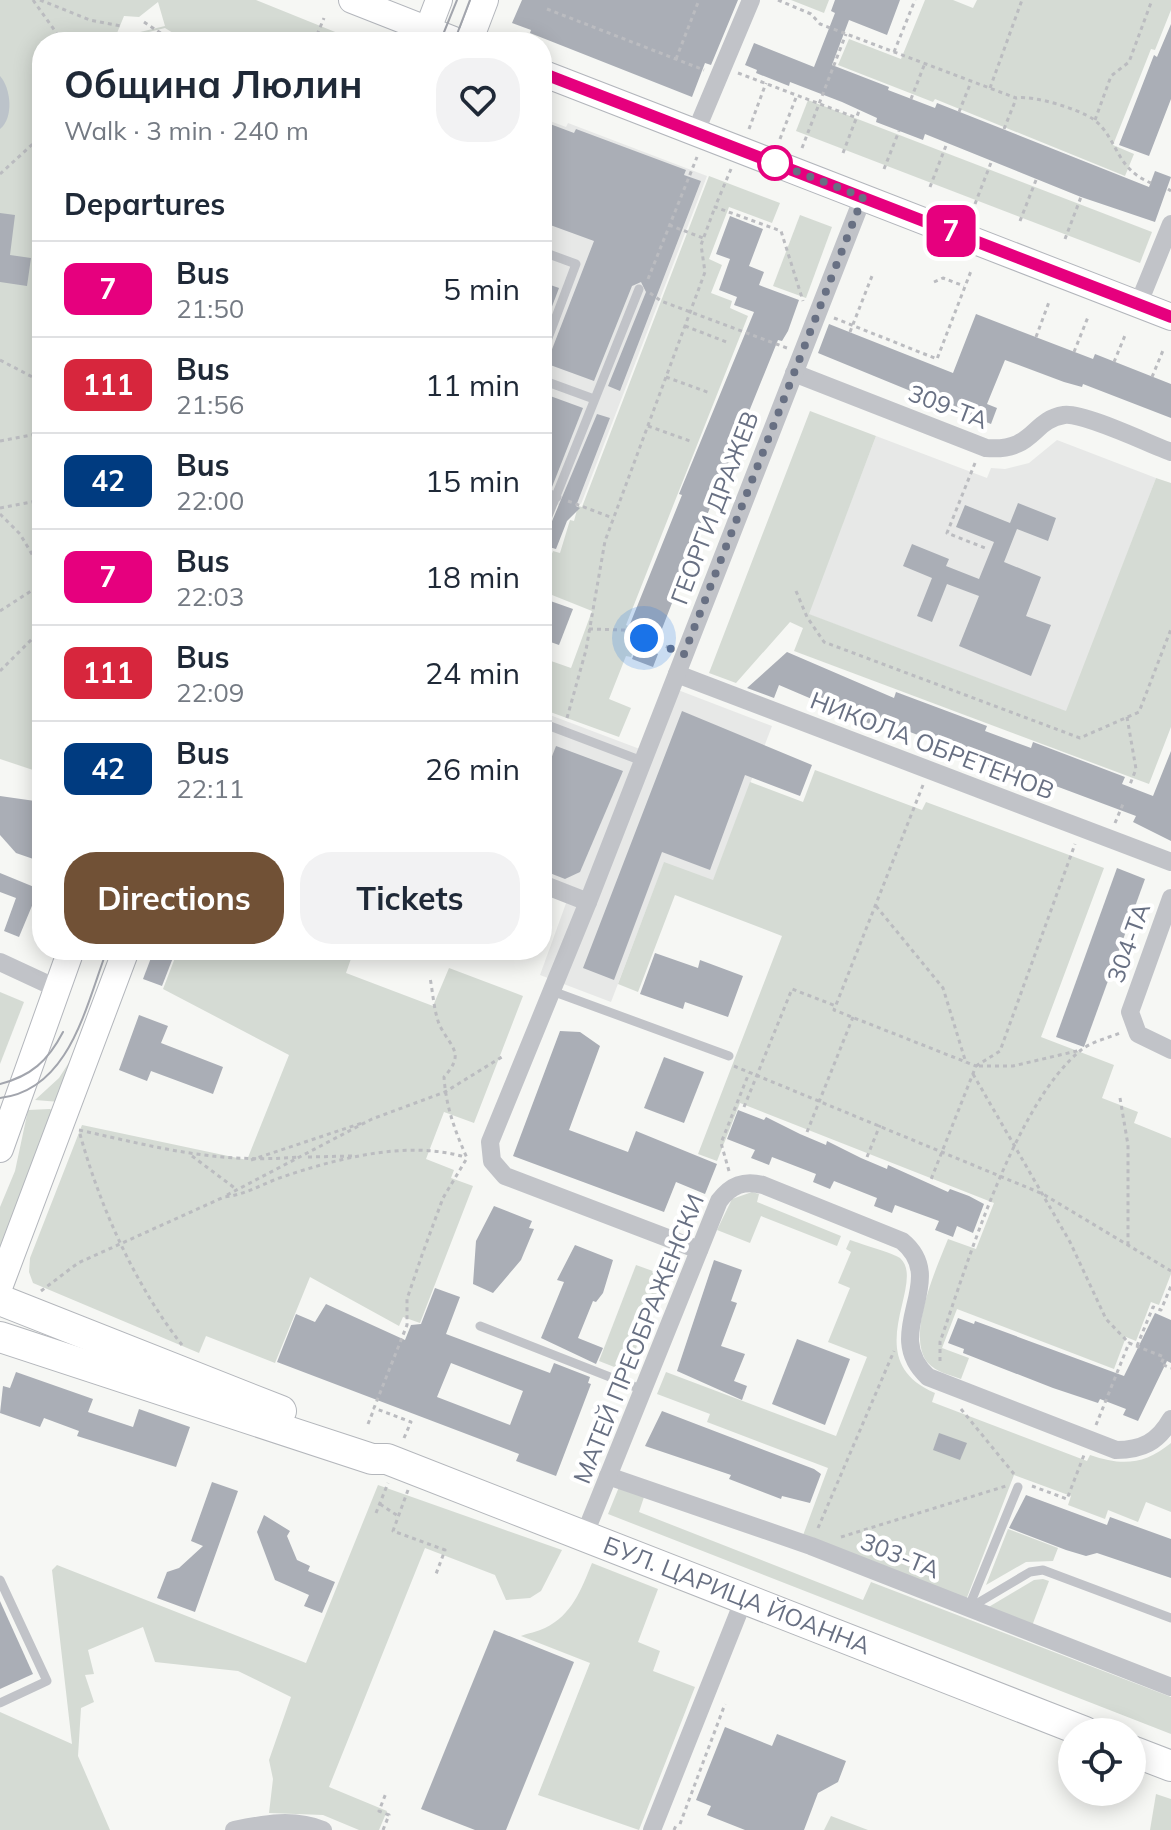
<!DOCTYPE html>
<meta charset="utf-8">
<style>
:root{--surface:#fff;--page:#f2f2f3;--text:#1f2937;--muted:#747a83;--line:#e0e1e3;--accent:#715136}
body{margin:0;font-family:Mulish,sans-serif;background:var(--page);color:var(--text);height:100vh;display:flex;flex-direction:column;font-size:30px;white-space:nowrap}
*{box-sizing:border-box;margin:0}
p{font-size:26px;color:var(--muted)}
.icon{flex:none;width:44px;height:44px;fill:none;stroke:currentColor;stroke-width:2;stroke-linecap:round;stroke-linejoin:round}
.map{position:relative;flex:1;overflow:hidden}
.drawer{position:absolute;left:32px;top:32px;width:520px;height:928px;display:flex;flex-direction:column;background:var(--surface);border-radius:32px;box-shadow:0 4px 20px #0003}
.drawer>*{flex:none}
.badge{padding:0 16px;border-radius:12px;font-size:28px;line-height:52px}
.tools{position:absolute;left:1058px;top:1718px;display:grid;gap:16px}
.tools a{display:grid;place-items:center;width:88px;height:88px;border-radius:50%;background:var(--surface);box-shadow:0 4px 20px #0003;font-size:40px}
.you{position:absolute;width:40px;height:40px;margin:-20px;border:6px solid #fff;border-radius:50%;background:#1a73e8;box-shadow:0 0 0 12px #1a73e833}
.map>.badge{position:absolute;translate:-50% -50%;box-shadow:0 0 0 4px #fff}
h2{padding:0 32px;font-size:30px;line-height:72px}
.round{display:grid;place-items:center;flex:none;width:84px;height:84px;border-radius:32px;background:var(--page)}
.summary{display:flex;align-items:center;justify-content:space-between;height:136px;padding:0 32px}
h1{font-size:38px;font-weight:700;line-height:60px}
.button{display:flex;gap:16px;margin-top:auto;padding:16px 32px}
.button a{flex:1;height:92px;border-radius:32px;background:var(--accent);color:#fff;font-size:32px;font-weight:700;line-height:92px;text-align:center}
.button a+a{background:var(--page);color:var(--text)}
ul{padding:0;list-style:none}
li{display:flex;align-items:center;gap:24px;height:96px;padding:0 32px;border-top:2px solid var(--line)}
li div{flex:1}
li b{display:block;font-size:30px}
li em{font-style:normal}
li .badge{min-width:88px;font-weight:700;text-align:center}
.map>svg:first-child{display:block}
.built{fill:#e7e8e7}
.green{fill:#d5dbd4;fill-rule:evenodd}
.water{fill:#bcc3ca}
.building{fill:#aaaeb6;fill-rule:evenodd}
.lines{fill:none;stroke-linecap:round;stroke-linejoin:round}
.secondary-casing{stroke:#b3b6bc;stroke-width:28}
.primary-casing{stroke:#b4b7bc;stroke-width:32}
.path{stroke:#bbbcc0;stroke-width:3;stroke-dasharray:4 4;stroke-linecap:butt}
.lane{stroke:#c1c3c8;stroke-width:9}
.street{stroke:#c1c3c8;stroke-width:18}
.secondary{stroke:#fff;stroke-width:26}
.primary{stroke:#fff;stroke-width:30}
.tram{stroke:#a2a5ad;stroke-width:2}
.line-casing{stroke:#fff;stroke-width:18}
.line{stroke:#e6007e;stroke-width:12}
.walk{stroke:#687083;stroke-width:8;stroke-dasharray:0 14.4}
.stop-dot{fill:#fff;stroke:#e6007e;stroke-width:4}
.labels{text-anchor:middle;stroke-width:8;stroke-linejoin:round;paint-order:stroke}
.street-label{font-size:24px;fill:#687083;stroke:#fff}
</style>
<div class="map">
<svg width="1171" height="1830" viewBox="0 0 1171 1830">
<rect width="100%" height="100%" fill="#f6f7f4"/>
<!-- built -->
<g class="built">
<polygon points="542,118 566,127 568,123 707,176 581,504 564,498 560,506 542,499"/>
<polygon points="876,436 987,478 991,468 1005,469 1029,463 1057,440 1156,478 1067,712 808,614"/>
<polygon points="678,690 772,726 713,881 664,863 611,1002 540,975 569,895 542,884 542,712 653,754"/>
</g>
<!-- green -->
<g class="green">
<path d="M0,0h256l104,42h-184l-3,-9 -8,-5 -56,14h-67v731l-42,-14zM158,2l7,24 -50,12 9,-22 15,1z"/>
<polygon points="791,0 829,0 824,13"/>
<polygon points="925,0 953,0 973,8 977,0 1171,0 1171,10 1155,50 1151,49 1113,145 1134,154 1125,176 935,99 933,102 838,65 849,39 901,59"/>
<polygon points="808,100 1152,232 1140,263 796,131"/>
<polygon points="709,176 780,203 772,223 729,207 709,259 722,265 711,293 732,301 730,308 748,316 626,625 641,632 631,657 626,656 609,699 631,708 619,737 542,709 542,686 551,661 571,668 592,611 542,591 542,579 553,551 560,553 570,520 574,521 578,506 582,507"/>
<polygon points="800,215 832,227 806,298 773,286"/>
<polygon points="810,411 876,436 809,614 1066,711 1156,478 1171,483 1171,727 1149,784 794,651 803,628 790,622 736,683 709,673"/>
<path d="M815,770l107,40 4,-8 178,66 -63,169 73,28 -12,33 36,14 -4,11 37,15v136l-12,31 -8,-3 -15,39 -10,-4 -12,32 -157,-60 -15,39 27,10 -8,21c-11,-4 -25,-7 -33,-16 -23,-27 9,-96 20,-124l28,10 18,-46 -254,-100 -23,58 -19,-7 84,-218 -107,-41 -37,97 -20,-8 46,-122 49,18 37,-98 53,20z"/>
<polygon points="178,950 348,950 353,953 346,973 433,1006 449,968 523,996 474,1123 444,1112 426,1159 454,1170 451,1178 473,1186 420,1323 403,1317 399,1326 310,1277 275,1363 206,1336 199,1353 33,1283 29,1272 30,1258 82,1125 247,1160 289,1055 163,989"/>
<polygon points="0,992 24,1002 0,1064"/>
<polygon points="77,1050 60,1102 35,1100 59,1078"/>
<polygon points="50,1109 55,1113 0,1254 0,1207 15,1171 28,1110"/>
<polygon points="752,1192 759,1194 757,1202 841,1236 837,1246 761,1216 750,1243 717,1230 732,1199"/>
<path d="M850,1240c11,4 45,14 50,18 28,25 -44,101 35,135l-3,9 155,59 3,-6c32,11 54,10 81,-12v69l-25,-10 -8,20 -30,-12 -3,9 -37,-14 3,-9 -57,-21 -48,125 -164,-62 26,-70 -121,-46 3,-8 -53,-20 9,-22 170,64 31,-79 -39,-15 22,-54 -12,-5 13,-31 -5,-3z"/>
<polygon points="636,1265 664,1275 627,1372 599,1361"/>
<polygon points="378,1485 562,1550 541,1591 530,1598 506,1600 495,1575 425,1548 329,1787 387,1811 379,1830 359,1830 323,1815 269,1813 273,1779 269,1760 291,1697 238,1671 155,1662 143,1627 88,1650 94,1674 85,1675 94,1702 81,1708 78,1756 110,1830 0,1830 0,1712 72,1744 52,1570 57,1565 306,1663"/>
<polygon points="619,1487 644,1497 639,1512 863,1600 871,1582 1171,1697 1171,1734 608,1514"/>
<polygon points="1008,1529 1058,1548 1053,1561 1026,1562 986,1585"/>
<path d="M592,1563l66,26 -20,53 22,9 -7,20 42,16 -56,143 -101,-35 52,-132 -69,-27c7,-3 16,-4 24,-8 27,-13 36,-38 47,-65z"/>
<polygon points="1043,1579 1049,1581 1032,1626 987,1608 1034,1580"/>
<polygon points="1156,1794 1171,1799 1171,1830 1150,1830"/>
<polygon points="831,1816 868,1830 824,1830"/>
</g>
<!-- water -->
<path class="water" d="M0,76c11,12 14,42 0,53z"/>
<!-- building -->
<g class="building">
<polygon points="522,0 738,0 711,65 705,63 692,97 530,33 531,30 512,23"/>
<polygon points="835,0 900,0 887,35 849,20 832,65 889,87 888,90 935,108 937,103 1149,187 1155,171 1171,177 1155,222 1081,197 925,134 923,140 876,122 877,118 842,102 790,82 789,86 756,73 757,70 745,65 754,43 814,67 835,13 831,11"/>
<polygon points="1171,24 1171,99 1149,156 1119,145 1154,55 1157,57"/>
<polygon points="542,121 574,133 576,129 686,170 684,175 701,181 620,391 608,386 646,292 641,282 632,286 594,381 542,362 549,357 594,241 542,222"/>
<polygon points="0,213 15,215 10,255 31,258 27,286 0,282"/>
<polygon points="730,216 763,229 749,266 764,272 759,285 799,300 788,331 782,341 778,340 684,572 653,652 658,654 653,667 632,659 644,629 630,624 682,495 679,494 754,312 734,305 737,297 719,290 730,259 716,254"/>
<polygon points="542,282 559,288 542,333"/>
<polygon points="976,314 1093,359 1095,354 1171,384 1171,418 1083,384 1082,387 1064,382 1005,360 987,404 997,408 991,424 818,353 829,324 953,373"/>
<polygon points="542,393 583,408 552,487 542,484"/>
<polygon points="597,414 610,418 576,506 580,508 567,521 556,549 542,545"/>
<polygon points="1018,503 1056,518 1048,541 1017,529 1004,562 1041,577 1026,616 1051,625 1031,676 959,646 979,596 947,584 932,622 917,616 932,578 903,566 912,544 949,559 946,566 979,579 994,542 956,527 965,505 1010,523"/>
<polygon points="542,598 573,609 559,645 542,639"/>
<polygon points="787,652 894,698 896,692 987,726 985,731 1031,748 1033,742 1125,777 1122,784 1153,796 1171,751 1171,841 1133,822 1136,816 1021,773 1019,778 973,761 975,757 884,722 882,729 779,685 774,698 747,688"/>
<polygon points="682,711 812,765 800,796 745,775 710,870 662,852 614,980 583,968"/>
<polygon points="556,746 623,771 580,872 565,879 542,870 542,782"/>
<polygon points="0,796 42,802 42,862 16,853 0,835"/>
<polygon points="1117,868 1145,879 1084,1047 1056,1037"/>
<polygon points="0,873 39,889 19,937 4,931 16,898 0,892"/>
<polygon points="154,950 176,950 162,986 143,979"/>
<polygon points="655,953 698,968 700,960 743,976 728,1017 685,1002 683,1009 640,994"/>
<polygon points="139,1015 168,1026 161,1043 223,1067 213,1094 151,1071 147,1081 119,1070"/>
<polygon points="560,1031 580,1032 600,1046 569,1130 628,1152 636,1131 717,1164 705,1194 676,1182 664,1212 513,1156"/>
<polygon points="664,1057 704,1072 684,1123 644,1108"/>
<polygon points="738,1110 764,1120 766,1117 800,1134 826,1145 827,1141 861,1158 887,1169 888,1165 948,1192 950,1189 969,1196 984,1204 973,1233 957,1226 953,1237 935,1230 939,1221 895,1205 892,1213 874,1206 877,1198 834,1181 830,1189 813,1182 816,1174 772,1157 769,1165 751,1158 755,1150 727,1139"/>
<polygon points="494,1206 532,1221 529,1228 534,1229 521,1260 493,1293 473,1284 476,1241"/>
<polygon points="575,1245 613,1260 603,1293 596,1302 593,1301 578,1338 603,1348 596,1364 541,1338 564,1282 557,1280"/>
<polygon points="714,1260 742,1270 731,1301 737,1303 721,1346 745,1354 734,1381 747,1386 742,1400 677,1371"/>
<path d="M435,1288l25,9 -14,37 104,39 4,-10 36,14 -2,6 3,1 -35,92 -40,-15 3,-7 -242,-92 19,-48 19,8 11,-18 79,36 6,-15 10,-1zM451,1363l72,28 -13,34 -73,-28z"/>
<polygon points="1155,1313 1171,1320 1171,1363 1167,1361 1138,1421 1123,1415 1126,1409 1100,1399 1098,1403 1053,1388 963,1353 964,1349 948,1343 958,1318 974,1324 975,1321 1124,1376"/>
<polygon points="797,1339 850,1359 825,1425 772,1404"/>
<polygon points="16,1372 93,1399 88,1412 133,1427 139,1409 190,1427 176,1467 77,1436 79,1431 44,1418 40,1427 0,1413 3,1386 10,1388"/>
<polygon points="662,1411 814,1469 821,1474 810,1503 782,1496 781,1499 729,1479 731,1475 645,1446"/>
<polygon points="939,1433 967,1443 960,1460 933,1450"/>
<polygon points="212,1482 238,1491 195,1612 157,1598 167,1572 179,1568 203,1546 191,1541"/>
<polygon points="1026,1495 1107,1525 1110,1517 1171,1539 1171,1578 1097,1553 1086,1556 1066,1550 1009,1528"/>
<polygon points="264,1515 290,1531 287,1536 297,1560 310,1566 308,1571 335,1582 322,1613 304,1606 309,1595 275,1580 257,1532"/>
<polygon points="0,1601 33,1674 0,1689"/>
<polygon points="494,1630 574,1662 506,1830 475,1830 421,1809"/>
<polygon points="725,1727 772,1746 777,1734 846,1761 838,1782 818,1793 804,1830 745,1830 707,1815 711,1806 696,1800"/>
</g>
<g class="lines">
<!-- secondary casing -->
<g class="secondary-casing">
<g id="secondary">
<polyline points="352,0 459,42"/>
<polyline points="423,42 439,0"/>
<polyline points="469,42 485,0"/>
<polyline points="542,73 1171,317"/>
<polyline points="0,1149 71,950"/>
<polyline points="0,1285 126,950"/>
</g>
</g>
<!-- primary casing -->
<g class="primary-casing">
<g id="primary">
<polyline points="0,1300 281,1411"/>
<path id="s1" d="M0,1337l372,122h15l698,273"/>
<polyline points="1132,1751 1171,1766"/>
</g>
</g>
<!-- path -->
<g class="path">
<polyline points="33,0 63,42"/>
<polyline points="40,0 90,20 121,26"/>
<path d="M778,0l33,14 9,10 196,74c18,-3 62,11 77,21 25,18 21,49 58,64"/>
<polyline points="547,9 704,70"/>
<polyline points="144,22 174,42"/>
<polyline points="516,40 518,34"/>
<polyline points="314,42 324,18"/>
<polyline points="379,42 381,37"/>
<polyline points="894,52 915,0"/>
<polyline points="676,59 699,0"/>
<polyline points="738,73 857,118"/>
<polyline points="990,88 1022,0"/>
<polyline points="911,99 925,63"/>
<polyline points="959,112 971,82"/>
<polyline points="1095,120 1111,76 1129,62 1152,0"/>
<polyline points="749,129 766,83"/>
<polyline points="1004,129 1016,99"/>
<polyline points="780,139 797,95"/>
<polyline points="802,148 846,34"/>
<polyline points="843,153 859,111"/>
<polyline points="731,169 715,207 781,231 803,301"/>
<polyline points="884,169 899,131"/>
<polyline points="0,174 36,141"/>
<polyline points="930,187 947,143"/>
<polyline points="1168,189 1171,191"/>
<polyline points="975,204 992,160"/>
<polyline points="1020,221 1036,180"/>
<polyline points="669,225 703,238"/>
<polyline points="1065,239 1081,197"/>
<polyline points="648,279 697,157"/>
<polyline points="934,282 943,278 964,286"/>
<polyline points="650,293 661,301 787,348"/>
<polyline points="834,318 937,359 971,271"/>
<polyline points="685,326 729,343"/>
<polyline points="850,332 872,276"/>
<polyline points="1036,337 1049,302"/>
<polyline points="1074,352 1088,317"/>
<polyline points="0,360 42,382"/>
<polyline points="1114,362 1126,333"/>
<polyline points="666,377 710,393"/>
<polyline points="1152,377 1164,348"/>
<polyline points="648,426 690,441"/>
<polyline points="0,441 42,433"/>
<polyline points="975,463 947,533 985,548"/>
<polyline points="568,501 613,518"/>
<polyline points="0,508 42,500"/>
<polyline points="0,514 20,534 42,571"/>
<polyline points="796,591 807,617 824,642 1080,738 1139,712 1171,629"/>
<polyline points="0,611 42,584"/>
<polyline points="589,629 624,630 670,648"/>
<polyline points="0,671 42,629"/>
<polyline points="1127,717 1136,769 1129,787"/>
<polyline points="567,718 586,650 605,541 705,272 701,245 715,207"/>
<polyline points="923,785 834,1010 976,1066 930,1182"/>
<polyline points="1115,823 1123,804"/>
<polyline points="876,906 943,988 966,1063"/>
<polyline points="734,1066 1043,1194 1171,1271"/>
<polyline points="976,1066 1000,1051 1075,844"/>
<polyline points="979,1066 1013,1066 1081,1050"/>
<polyline points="973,1074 1070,1242 1106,1319 1129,1343"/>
<polyline points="1120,1098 1128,1145 1128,1246"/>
<polyline points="744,1107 792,989 836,1006"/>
<path d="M79,1130c81,18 138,34 221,27"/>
<polyline points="807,1132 853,1017"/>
<path d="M80,1134c20,73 55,151 102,211"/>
<polyline points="192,1156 236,1189"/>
<polyline points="308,1157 352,1156"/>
<polyline points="867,1157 880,1125"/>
<polyline points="251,1160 365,1122"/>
<polyline points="729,1171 721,1143 749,1073"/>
<polyline points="227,1195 372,1119 445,1092 505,1055"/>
<path d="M41,1291l37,-28 146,-66c21,-2 38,-13 58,-20 57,-19 125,-37 183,-20"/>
<polyline points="1137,1346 1153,1307 1161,1310 1171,1286"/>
<path d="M940,1361v-19c28,-80 75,-238 141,-292 10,-8 27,-12 39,-17"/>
<polyline points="961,1409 1014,1474"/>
<polyline points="368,1424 374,1409"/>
<polyline points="1096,1425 1129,1343 1164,1357 1161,1364 1171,1368"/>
<path d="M404,1438l7,-16 -37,-14 33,-83v-26l15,-44 21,-57 24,-40c-12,-27 -21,-51 -23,-81 21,-23 8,-29 -3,-49 -7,-13 -8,-36 -11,-50"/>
<polyline points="1032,1486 1067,1499 1084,1455"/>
<polyline points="408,1490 393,1531 445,1550 436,1574"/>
<polyline points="380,1504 398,1516"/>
<polyline points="376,1513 388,1483"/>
<polyline points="818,1528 894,1351"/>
<polyline points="841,1537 1006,1486"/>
<polyline points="680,1824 725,1704"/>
<polyline points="383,1830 389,1815 379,1811 386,1793"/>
<polyline points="674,1830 677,1823"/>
</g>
<!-- lane -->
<g class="lane">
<polyline points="542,354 576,264 546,253"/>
<polyline points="542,380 594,399"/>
<polyline points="542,491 557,497"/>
<polyline points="542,531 639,289"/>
<polyline points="542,723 642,761"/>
<polyline points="552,991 729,1056"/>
<polyline points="480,1326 643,1390"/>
<polyline points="0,1580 47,1681 0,1703"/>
<polyline points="971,1607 1030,1572 1043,1570 1171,1618"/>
<polyline points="968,1609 1018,1487"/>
</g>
<!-- street -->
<g class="street">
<polyline points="696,131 751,0"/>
<polyline points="1138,305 1171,224"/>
<path d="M794,373l192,75c49,4 45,-28 78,-33 19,-3 85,29 107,37"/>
<polyline points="677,674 1171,862"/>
<polyline points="542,884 588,902"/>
<polyline points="1171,898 1130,1012 1138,1034 1171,1050"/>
<polyline points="0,962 56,988"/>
<polyline points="699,1250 505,1176 492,1161 490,1142 588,902 863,197"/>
<polyline points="608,1476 811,1546 1171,1687"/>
<path d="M584,1536l135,-335c12,-16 25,-21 44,-16l139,56c49,40 -23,91 26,136l188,73c26,0 42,-8 55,-31"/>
<path d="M234,1830c30,-6 59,-12 89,0"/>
<polyline points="652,1830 744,1599"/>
</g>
<!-- secondary -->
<use href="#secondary" class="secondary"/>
<!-- primary -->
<use href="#primary" class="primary"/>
<!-- tram -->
<g class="tram">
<polyline points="440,42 457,0"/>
<polyline points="454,42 470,0"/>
<path d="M0,1084c31,-8 48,-23 63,-52"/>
<path d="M0,1098c70,-8 86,-93 107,-148"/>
</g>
</g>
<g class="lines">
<!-- line casing -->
<g class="line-casing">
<polyline id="line" points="542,73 1171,317"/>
</g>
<!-- line -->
<use href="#line" class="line"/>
<!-- walk -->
<polyline class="walk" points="644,638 684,654 863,197 775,163"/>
</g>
<!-- markers -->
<circle class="stop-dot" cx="775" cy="163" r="16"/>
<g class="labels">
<!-- street labels -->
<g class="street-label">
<text transform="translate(948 407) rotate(21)" y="8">309-ТА</text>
<text transform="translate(715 508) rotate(-69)" y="8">ГЕОРГИ ДРАЖЕВ</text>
<text transform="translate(932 746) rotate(21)" y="8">НИКОЛА ОБРЕТЕНОВ</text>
<text transform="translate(1129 943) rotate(-70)" y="8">304-ТА</text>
<text transform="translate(639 1339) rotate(-68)" y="8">МАТЕЙ ПРЕОБРАЖЕНСКИ</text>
<text transform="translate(900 1556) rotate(22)" y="8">303-ТА</text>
<text dy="8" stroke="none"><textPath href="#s1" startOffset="782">БУЛ. ЦАРИЦА ЙОАННА</textPath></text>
</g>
</g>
</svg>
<div class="tools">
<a><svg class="icon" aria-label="locate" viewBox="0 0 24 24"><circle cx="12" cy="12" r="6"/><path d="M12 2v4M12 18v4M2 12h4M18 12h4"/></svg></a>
</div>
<div class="you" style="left:644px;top:638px"></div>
<b class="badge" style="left:951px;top:231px;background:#e6007e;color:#fff">7</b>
<section class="drawer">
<div class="summary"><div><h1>Община Люлин</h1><p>Walk · 3 min · 240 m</p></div><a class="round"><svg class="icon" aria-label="heart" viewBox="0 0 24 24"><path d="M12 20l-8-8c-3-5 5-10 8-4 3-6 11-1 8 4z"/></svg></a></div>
<h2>Departures</h2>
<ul>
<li><span class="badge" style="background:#e6007e;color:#fff">7</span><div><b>Bus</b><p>21:50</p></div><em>5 min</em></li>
<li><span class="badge" style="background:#d7263d;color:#fff">111</span><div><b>Bus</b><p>21:56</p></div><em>11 min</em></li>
<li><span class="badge" style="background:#003b80;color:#fff">42</span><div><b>Bus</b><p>22:00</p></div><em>15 min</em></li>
<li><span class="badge" style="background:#e6007e;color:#fff">7</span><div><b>Bus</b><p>22:03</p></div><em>18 min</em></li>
<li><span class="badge" style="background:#d7263d;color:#fff">111</span><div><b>Bus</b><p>22:09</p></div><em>24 min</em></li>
<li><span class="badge" style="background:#003b80;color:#fff">42</span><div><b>Bus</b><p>22:11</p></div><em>26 min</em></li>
</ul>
<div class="button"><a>Directions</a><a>Tickets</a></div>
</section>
</div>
